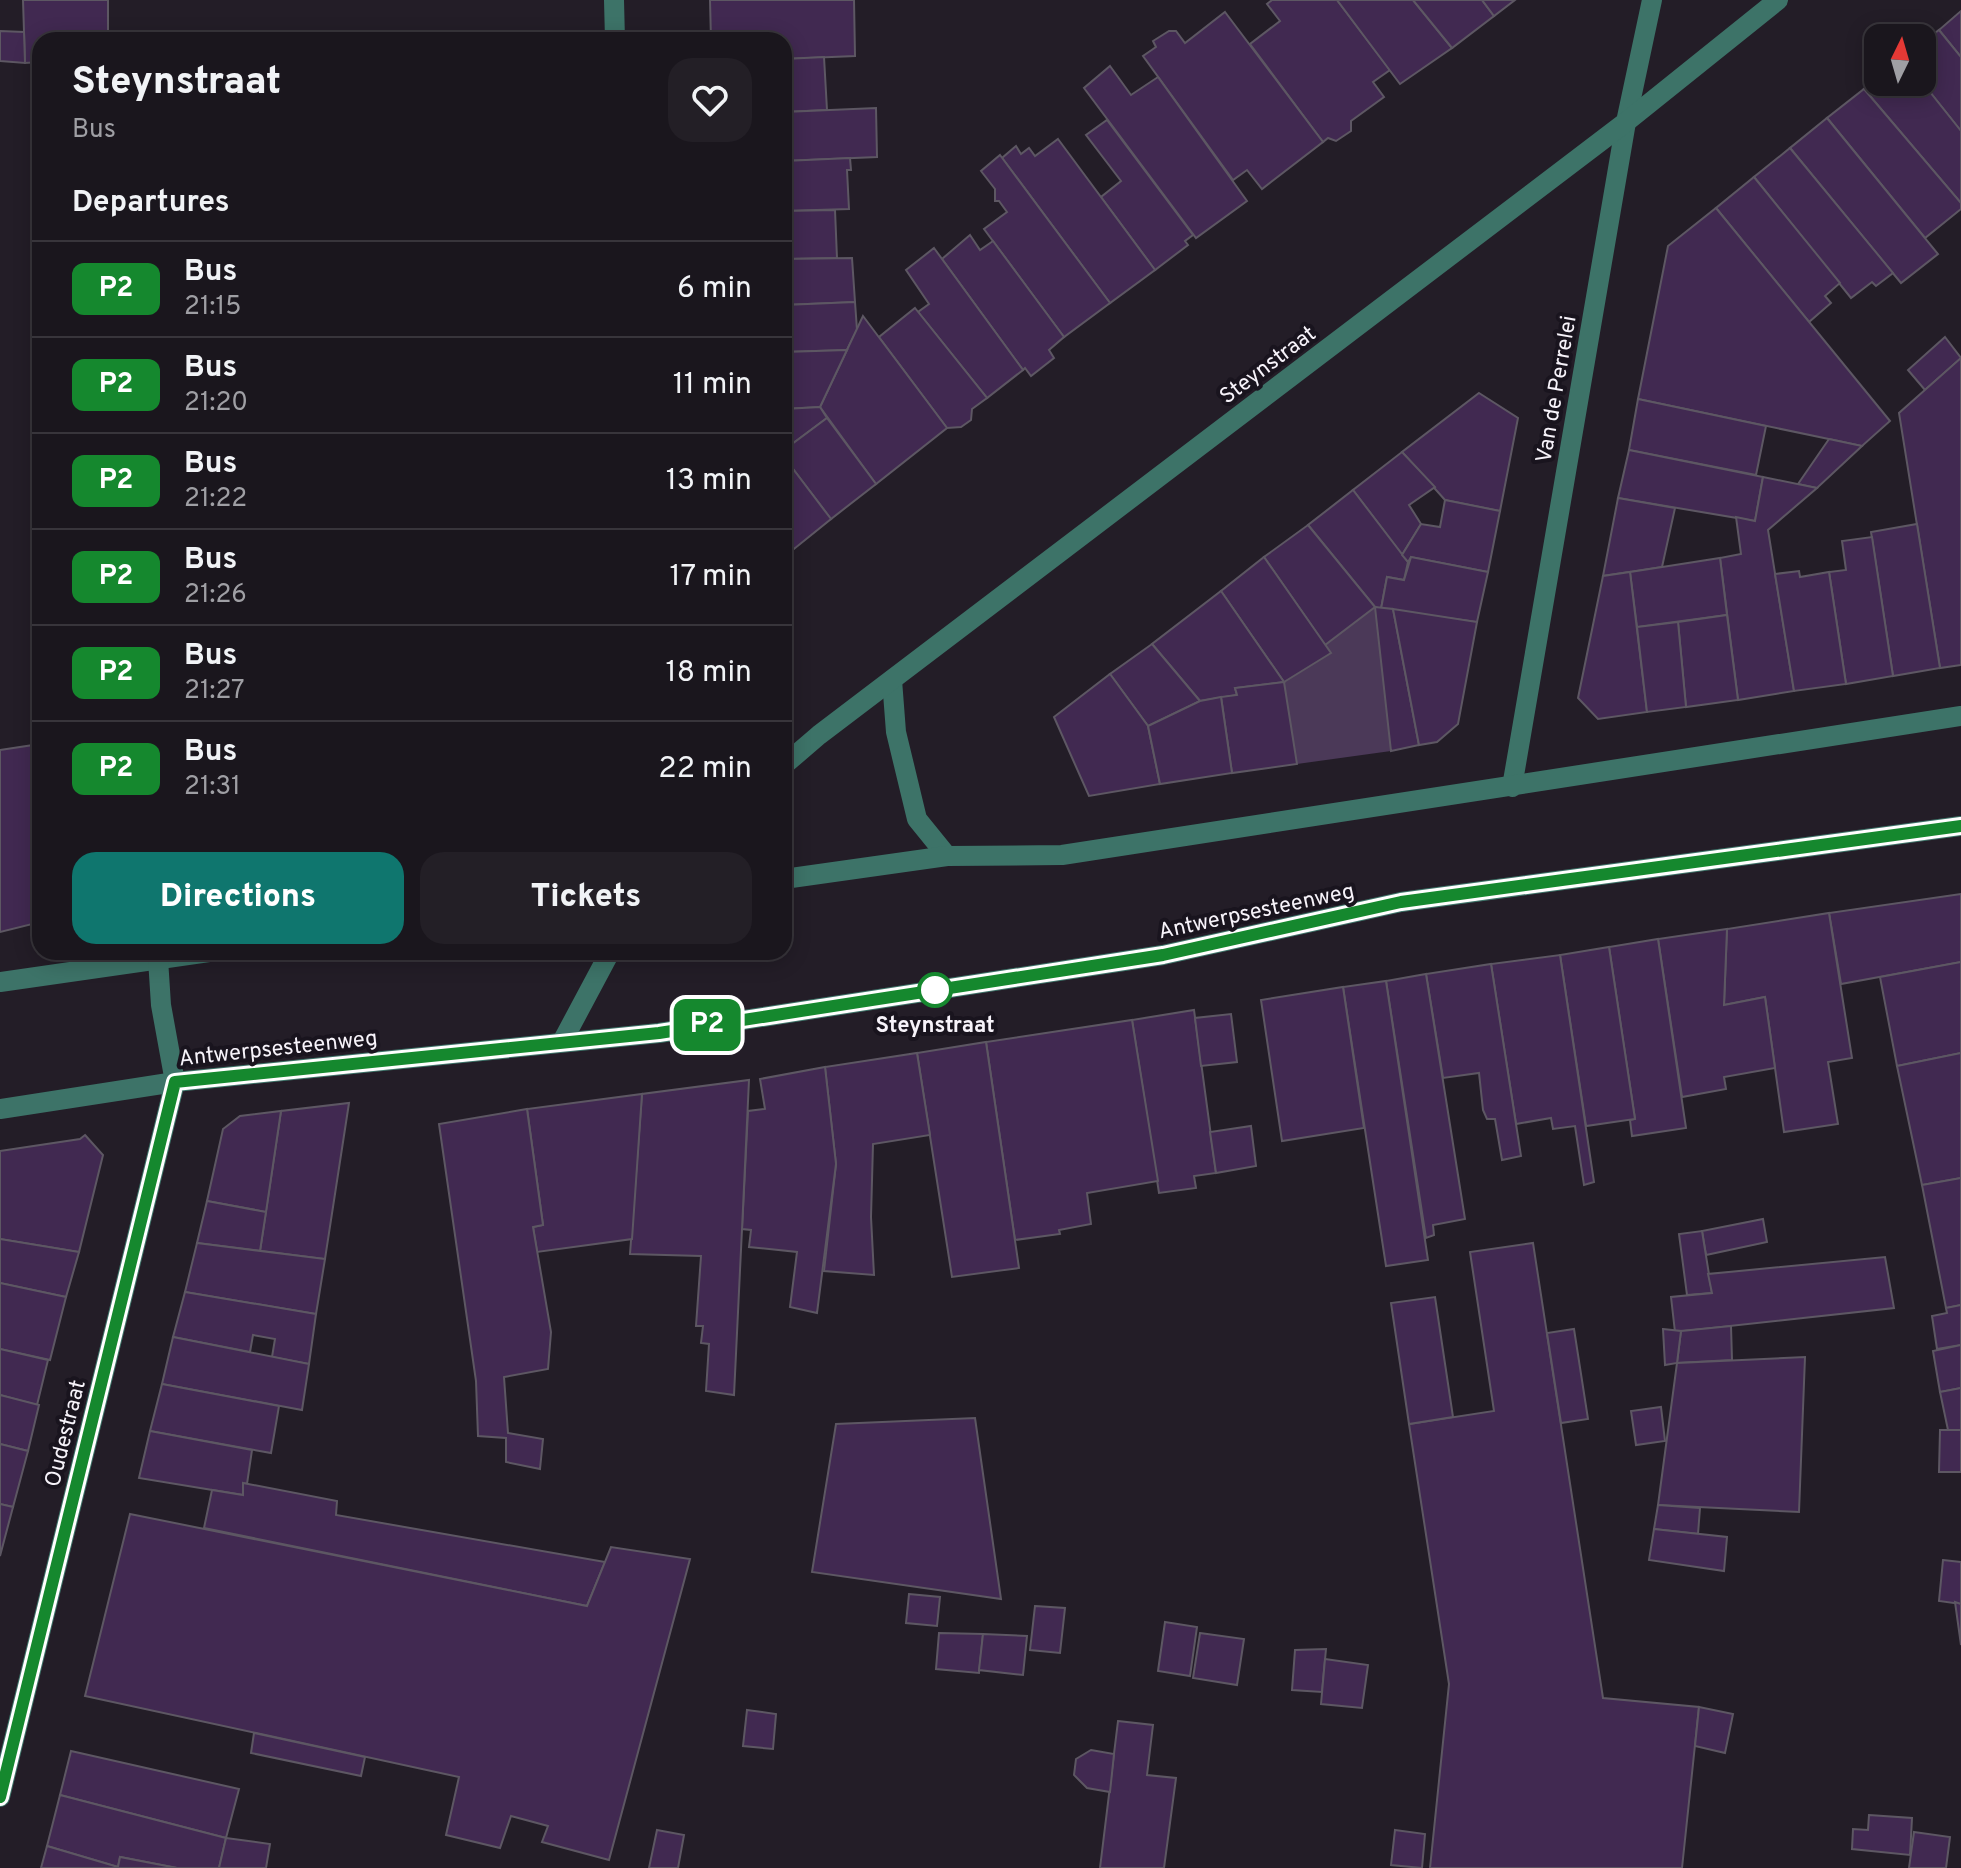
<!DOCTYPE html>
<style>
:root{--surface:#1a161d;--page:#231f26;--text:#f1f3f6;--muted:#9f9fa4;--line:#38353b;--accent:#0f766e}
body{margin:0;font-family:Overpass,sans-serif;background:var(--page);color:var(--text);height:100vh;display:flex;flex-direction:column;font-size:30px;white-space:nowrap}
*{box-sizing:border-box;margin:0}
p{font-size:26px;color:var(--muted)}
.icon{flex:none;width:44px;height:44px;fill:none;stroke:currentColor;stroke-width:2;stroke-linecap:round;stroke-linejoin:round}
.map{position:relative;flex:1;overflow:hidden}
.drawer{position:absolute;left:32px;top:32px;width:760px;height:928px;display:flex;flex-direction:column;background:var(--surface);border-radius:24px;box-shadow:0 4px 20px #0003,0 0 0 2px var(--line)}
.drawer>*{flex:none}
.badge{padding:0 16px;border-radius:12px;font-size:28px;line-height:52px}
.needle{width:52px;rotate:5deg}
.tools{position:absolute;left:1864px;top:24px;display:grid;gap:16px}
.tools a{display:grid;place-items:center;width:72px;height:72px;border-radius:16px;background:var(--surface);box-shadow:0 4px 20px #0003,0 0 0 2px var(--line);font-size:40px}
.map>.badge{position:absolute;translate:-50% -50%;box-shadow:0 0 0 4px #fff}
h2{padding:0 40px;font-size:30px;line-height:72px}
.round{display:grid;place-items:center;flex:none;width:84px;height:84px;border-radius:24px;background:var(--page)}
.headline{display:flex;align-items:center;justify-content:space-between;height:136px;padding:0 40px}
h1{font-size:38px;font-weight:800;line-height:60px}
.cta{display:flex;gap:16px;margin-top:auto;padding:16px 40px}
.cta a{flex:1;height:92px;border-radius:24px;background:var(--accent);color:#fff;font-size:32px;font-weight:800;line-height:92px;text-align:center}
.cta a+a{background:var(--page);color:var(--text)}
ul{padding:0;list-style:none}
li{display:flex;align-items:center;gap:24px;height:96px;padding:0 40px;border-top:2px solid var(--line)}
li div{flex:1}
li b{display:block;font-size:30px}
li em{font-style:normal}
li .badge{min-width:88px;font-weight:700;text-align:center}
.map>svg:first-child{display:block}
.green{fill:#4b3958}
.building{fill:#412951;stroke:#5d5763;stroke-width:2}
.lines{fill:none;stroke-linecap:round;stroke-linejoin:round}
.minor{stroke:#3d7368;stroke-width:20}
.tertiary{stroke:#3d7368;stroke-width:20}
.line-casing{stroke:#fff;stroke-width:18}
.line{stroke:#15882e;stroke-width:12}
.stop-dot{fill:#fff;stroke:#15882e;stroke-width:4}
.labels{text-anchor:middle;stroke-width:8;stroke-linejoin:round;paint-order:stroke}
.street-label{font-size:22px;fill:#f7f3fa;stroke:#19141e}
.stop-label{font-size:22px;font-weight:bold;fill:#f7f3fa;stroke:#19141e}
</style>
<div class="map">
<svg width="1961" height="1868" viewBox="0 0 1961 1868">
<rect width="100%" height="100%" fill="#231d27"/>
<!-- green -->
<polygon class="green" points="1375,607 1391,751 1297,764 1284,682 1330,654 1325,645"/>
<!-- building -->
<g class="building">
<polygon points="23,0 108,0 108,40 40,40 40,62 25,63"/>
<polygon points="710,0 854,0 855,56 784,59 784,40 711,40"/>
<polygon points="1272,0 1337,0 1390,70 1373,82 1384,97 1351,121 1351,131 1336,141 1328,138 1323,142 1250,44 1280,21 1267,4"/>
<polygon points="1337,0 1413,0 1452,48 1400,84"/>
<polygon points="1413,0 1482,0 1494,16 1452,48"/>
<polygon points="1482,0 1515,0 1494,16"/>
<polygon points="1961,11 1961,57 1939,30"/>
<polygon points="1225,12 1323,142 1262,189 1247,170 1233,180 1143,56 1156,47 1153,41 1169,31 1176,31 1185,43"/>
<polygon points="1939,30 1961,57 1961,131 1922,82 1922,43"/>
<polygon points="0,31 24,32 25,63 0,61"/>
<polygon points="824,57 827,110 784,112 784,59"/>
<polygon points="1110,66 1131,95 1158,77 1247,201 1196,238 1084,88"/>
<polygon points="1878,78 1878,82 1922,82 1961,131 1961,203 1864,89"/>
<polygon points="1864,89 1961,203 1961,209 1925,238 1827,118"/>
<polygon points="876,108 877,157 784,161 784,112"/>
<polygon points="1827,118 1938,254 1901,283 1790,148"/>
<polygon points="1107,120 1193,235 1185,241 1188,245 1155,270 1101,197 1121,181 1086,135"/>
<polygon points="1058,139 1155,270 1110,303 1002,158 1016,146 1021,154 1029,148 1035,156"/>
<polygon points="1790,148 1893,273 1876,286 1872,282 1851,298 1754,177"/>
<polygon points="1000,155 1110,303 1064,337 984,229 1007,212 999,201 995,201 995,189 981,171"/>
<polygon points="850,158 851,170 847,170 849,209 784,211 784,161"/>
<polygon points="1754,177 1840,283 1825,296 1831,303 1809,322 1716,208"/>
<polygon points="1716,208 1890,421 1862,446 1638,399 1668,246"/>
<polygon points="835,210 837,258 784,259 784,211"/>
<polygon points="970,235 980,250 993,241 1064,337 1049,350 1054,358 1031,376 1025,368 1023,370 942,259"/>
<polygon points="934,248 1023,370 987,398 918,312 929,304 906,270"/>
<polygon points="852,258 855,302 784,305 784,259"/>
<polygon points="855,302 857,330 847,350 784,352 784,305"/>
<polygon points="915,308 987,398 972,409 971,420 961,427 947,428 879,337"/>
<polygon points="863,316 947,428 876,484 820,407"/>
<polygon points="1945,337 1961,358 1925,390 1908,370"/>
<polygon points="847,350 820,407 784,409 784,352"/>
<polygon points="1961,358 1961,665 1940,668 1899,413"/>
<polygon points="1479,393 1518,418 1500,511 1445,500 1402,452"/>
<polygon points="1638,399 1766,426 1756,475 1629,450"/>
<polygon points="820,407 827,418 784,450 784,409"/>
<polygon points="827,418 876,484 831,519 784,457 784,450"/>
<polygon points="1829,439 1862,446 1817,488 1798,484"/>
<polygon points="1629,450 1763,477 1755,521 1618,498"/>
<polygon points="1402,452 1435,487 1409,505 1421,524 1402,555 1353,490"/>
<polygon points="784,457 831,519 784,557"/>
<polygon points="1763,477 1817,488 1768,530 1794,691 1738,700 1720,558 1741,554 1736,517 1755,521"/>
<polygon points="1353,490 1408,562 1404,580 1387,577 1381,609 1375,607 1308,525"/>
<polygon points="1618,498 1675,508 1662,567 1603,576"/>
<polygon points="1445,500 1500,511 1488,572 1411,557 1408,562 1402,555 1421,524 1440,527"/>
<polygon points="1917,524 1940,668 1893,676 1871,532"/>
<polygon points="1308,525 1375,607 1325,645 1264,557"/>
<polygon points="1872,537 1893,676 1846,684 1829,572 1846,570 1842,541"/>
<polygon points="1264,557 1331,653 1284,682 1221,591"/>
<polygon points="1411,557 1488,572 1477,622 1381,609 1387,577 1404,580"/>
<polygon points="1720,558 1727,615 1637,627 1630,572"/>
<polygon points="1799,571 1800,577 1829,572 1846,684 1794,691 1775,574"/>
<polygon points="1630,572 1647,712 1598,719 1578,698 1603,576"/>
<polygon points="1221,591 1284,682 1235,688 1237,695 1200,701 1152,644"/>
<polygon points="1375,607 1393,609 1419,745 1391,751"/>
<polygon points="1393,609 1477,622 1458,724 1437,742 1419,745"/>
<polygon points="1727,615 1738,700 1686,707 1678,622"/>
<polygon points="1678,622 1686,707 1647,712 1637,627"/>
<polygon points="1152,644 1200,701 1148,726 1110,674"/>
<polygon points="1110,674 1148,726 1160,784 1089,796 1054,717"/>
<polygon points="1284,682 1297,764 1232,773 1221,697 1237,695 1235,688"/>
<polygon points="1221,697 1232,773 1160,784 1148,726 1200,701"/>
<polygon points="40,744 40,926 36,923 0,932 0,750"/>
<polygon points="1961,894 1961,962 1841,984 1829,913"/>
<polygon points="1829,913 1852,1058 1828,1062 1838,1124 1784,1132 1765,997 1724,1005 1727,929"/>
<polygon points="1727,929 1724,1005 1765,997 1775,1068 1724,1077 1726,1089 1682,1097 1658,939"/>
<polygon points="1658,939 1686,1128 1632,1136 1630,1120 1635,1119 1609,947"/>
<polygon points="1609,947 1635,1119 1586,1126 1560,955"/>
<polygon points="1560,955 1594,1182 1584,1185 1575,1126 1553,1129 1551,1118 1516,1124 1491,964"/>
<polygon points="1961,962 1961,1053 1897,1066 1880,977"/>
<polygon points="1491,964 1521,1156 1502,1160 1495,1119 1487,1119 1483,1110 1479,1073 1443,1078 1426,974"/>
<polygon points="1426,974 1465,1219 1433,1225 1434,1235 1426,1238 1386,981"/>
<polygon points="1386,981 1428,1260 1386,1266 1343,987"/>
<polygon points="1343,987 1364,1128 1282,1141 1261,1000"/>
<polygon points="1194,1010 1216,1173 1194,1176 1196,1188 1159,1193 1132,1020"/>
<polygon points="1231,1014 1237,1062 1201,1066 1195,1018"/>
<polygon points="1132,1020 1158,1181 1087,1193 1091,1224 1059,1230 1060,1234 1015,1240 986,1042"/>
<polygon points="986,1042 1019,1268 952,1277 917,1053"/>
<polygon points="917,1053 930,1135 873,1144 871,1217 874,1275 824,1271 836,1164 825,1067"/>
<polygon points="1961,1053 1961,1178 1922,1185 1897,1066"/>
<polygon points="825,1067 836,1164 817,1313 790,1307 797,1252 749,1247 751,1230 742,1229 748,1111 765,1109 760,1079"/>
<polygon points="749,1080 742,1229 734,1395 706,1391 709,1344 701,1343 703,1326 696,1326 701,1256 630,1254 642,1094"/>
<polygon points="642,1094 632,1239 537,1252 533,1227 543,1225 527,1109"/>
<polygon points="349,1103 325,1259 260,1251 281,1111"/>
<polygon points="527,1109 543,1225 533,1227 551,1332 548,1369 504,1377 508,1433 543,1439 540,1469 506,1462 506,1438 478,1436 476,1381 439,1124"/>
<polygon points="281,1111 266,1212 207,1201 223,1129 240,1116"/>
<polygon points="1251,1126 1256,1166 1216,1173 1210,1132"/>
<polygon points="85,1135 103,1155 79,1252 0,1239 0,1151 80,1139"/>
<polygon points="1961,1178 1961,1305 1946,1308 1922,1185"/>
<polygon points="207,1201 266,1212 260,1251 197,1243"/>
<polygon points="1763,1219 1767,1242 1706,1255 1702,1231"/>
<polygon points="1702,1231 1712,1293 1687,1295 1679,1234"/>
<polygon points="0,1239 79,1252 66,1297 0,1283"/>
<polygon points="197,1243 325,1259 316,1314 185,1292"/>
<polygon points="1533,1243 1603,1698 1699,1707 1682,1868 1430,1868 1449,1684 1409,1424 1494,1411 1470,1252"/>
<polygon points="1885,1257 1894,1308 1675,1332 1671,1297 1712,1293 1708,1274"/>
<polygon points="0,1283 66,1297 50,1360 0,1349"/>
<polygon points="185,1292 316,1314 309,1364 272,1357 275,1339 253,1335 250,1352 173,1337"/>
<polygon points="1435,1297 1453,1417 1409,1424 1391,1303"/>
<polygon points="1961,1305 1961,1345 1937,1349 1932,1316 1947,1313 1946,1308"/>
<polygon points="1731,1326 1732,1360 1677,1363 1681,1331"/>
<polygon points="1574,1329 1588,1419 1561,1423 1547,1333"/>
<polygon points="1663,1329 1681,1331 1677,1363 1665,1365"/>
<polygon points="173,1337 309,1364 302,1410 162,1384"/>
<polygon points="1961,1345 1961,1388 1940,1392 1933,1351"/>
<polygon points="0,1349 48,1360 37,1405 0,1395"/>
<polygon points="1805,1357 1799,1512 1658,1505 1677,1363"/>
<polygon points="162,1384 279,1406 271,1453 150,1431"/>
<polygon points="1961,1388 1961,1430 1948,1430 1940,1392"/>
<polygon points="0,1395 39,1405 28,1451 0,1444"/>
<polygon points="1661,1407 1665,1441 1636,1445 1631,1411"/>
<polygon points="975,1418 1001,1599 812,1572 836,1424"/>
<polygon points="1940,1430 1961,1430 1961,1472 1939,1472"/>
<polygon points="150,1431 252,1450 247,1484 243,1483 243,1495 139,1478"/>
<polygon points="0,1444 28,1451 13,1507 0,1504"/>
<polygon points="243,1483 337,1501 336,1515 605,1562 587,1606 204,1528 212,1490 243,1495"/>
<polygon points="0,1504 13,1507 0,1556"/>
<polygon points="1658,1505 1700,1508 1698,1534 1654,1529"/>
<polygon points="130,1514 587,1606 611,1547 690,1559 609,1860 542,1842 548,1826 511,1816 500,1848 446,1835 459,1777 85,1696"/>
<polygon points="1654,1529 1727,1537 1724,1571 1649,1560"/>
<polygon points="1943,1560 1961,1562 1961,1604 1939,1601"/>
<polygon points="909,1594 940,1597 937,1626 906,1623"/>
<polygon points="1955,1602 1961,1604 1961,1645"/>
<polygon points="1035,1606 1065,1608 1060,1653 1030,1650"/>
<polygon points="1165,1622 1197,1627 1190,1676 1158,1671"/>
<polygon points="939,1633 983,1634 979,1673 936,1669"/>
<polygon points="1200,1633 1244,1639 1237,1685 1193,1678"/>
<polygon points="983,1634 1027,1636 1023,1675 979,1670"/>
<polygon points="1326,1649 1322,1692 1292,1690 1295,1650"/>
<polygon points="1325,1659 1368,1665 1362,1708 1321,1704"/>
<polygon points="1699,1707 1733,1714 1725,1753 1695,1746"/>
<polygon points="747,1710 776,1714 773,1749 743,1746"/>
<polygon points="1118,1721 1153,1725 1147,1775 1176,1778 1164,1868 1100,1868"/>
<polygon points="254,1733 365,1757 361,1776 251,1753"/>
<polygon points="1091,1750 1114,1754 1110,1792 1087,1788 1074,1775 1076,1759"/>
<polygon points="71,1751 239,1789 226,1838 60,1795"/>
<polygon points="60,1795 226,1838 219,1868 177,1868 120,1857 118,1867 47,1846"/>
<polygon points="1869,1815 1912,1818 1910,1855 1852,1849 1853,1829 1868,1830"/>
<polygon points="657,1830 684,1835 678,1868 649,1868"/>
<polygon points="1395,1830 1425,1834 1422,1868 1391,1865"/>
<polygon points="1914,1832 1950,1837 1946,1868 1909,1868"/>
<polygon points="226,1838 270,1844 266,1868 219,1868"/>
<polygon points="47,1846 118,1867 120,1857 177,1868 41,1868"/>
</g>
<g class="lines">
<!-- minor -->
<g class="minor">
<polyline points="614,0 615,40"/>
<polyline points="1512,787 1626,122 1652,0"/>
</g>
<!-- tertiary -->
<g class="tertiary">
<polyline points="892,680 896,732 917,819 947,856"/>
<polyline points="784,765 819,735 1626,122 1778,0"/>
<polyline points="784,879 947,856 1062,855 1961,716"/>
<polyline points="0,982 209,952"/>
<polyline points="562,1042 610,952"/>
<polyline points="0,1109 175,1082 659,1033 1163,955 1401,902 1961,826"/>
<polyline points="0,1797 175,1082 161,1005 158,959"/>
</g>
</g>
<g class="lines">
<!-- line casing -->
<g class="line-casing">
<polyline id="line" points="0,1797 175,1082 659,1033 1163,955 1401,902 1961,826"/>
</g>
<!-- line -->
<use href="#line" class="line"/>
</g>
<!-- markers -->
<circle class="stop-dot" cx="935" cy="990" r="16"/>
<g class="labels">
<!-- street labels -->
<g class="street-label">
<text transform="translate(1267 364) rotate(-37)" y="8">Steynstraat</text>
<text transform="translate(1555 389) rotate(-80)" y="8">Van de Perrelei</text>
<text transform="translate(1256 910) rotate(-12)" y="8">Antwerpsesteenweg</text>
<text transform="translate(278 1047) rotate(-6)" y="8">Antwerpsesteenweg</text>
<text transform="translate(64 1433) rotate(-76)" y="8">Oudestraat</text>
</g>
<!-- stop labels -->
<g class="stop-label">
<text x="935" y="1032">Steynstraat</text>
</g>
</g>
</svg>
<div class="tools">
<a><svg class="needle" viewBox="-14 -14 28 28"><path d="M0-13l5 13h-10z" fill="#e53935"/><path d="M0 13l5-13h-10z" fill="#9f9fa4"/></svg></a>
</div>
<b class="badge" style="left:707px;top:1025px;background:#15882e;color:#fff">P2</b>
<section class="drawer">
<div class="headline"><div><h1>Steynstraat</h1><p>Bus</p></div><a class="round"><svg class="icon" aria-label="heart" viewBox="0 0 24 24"><path d="M12 20l-8-8c-3-5 5-10 8-4 3-6 11-1 8 4z"/></svg></a></div>
<h2>Departures</h2>
<ul>
<li><span class="badge" style="background:#15882e;color:#fff">P2</span><div><b>Bus</b><p>21:15</p></div><em>6 min</em></li>
<li><span class="badge" style="background:#15882e;color:#fff">P2</span><div><b>Bus</b><p>21:20</p></div><em>11 min</em></li>
<li><span class="badge" style="background:#15882e;color:#fff">P2</span><div><b>Bus</b><p>21:22</p></div><em>13 min</em></li>
<li><span class="badge" style="background:#15882e;color:#fff">P2</span><div><b>Bus</b><p>21:26</p></div><em>17 min</em></li>
<li><span class="badge" style="background:#15882e;color:#fff">P2</span><div><b>Bus</b><p>21:27</p></div><em>18 min</em></li>
<li><span class="badge" style="background:#15882e;color:#fff">P2</span><div><b>Bus</b><p>21:31</p></div><em>22 min</em></li>
</ul>
<div class="cta"><a>Directions</a><a>Tickets</a></div>
</section>
</div>
